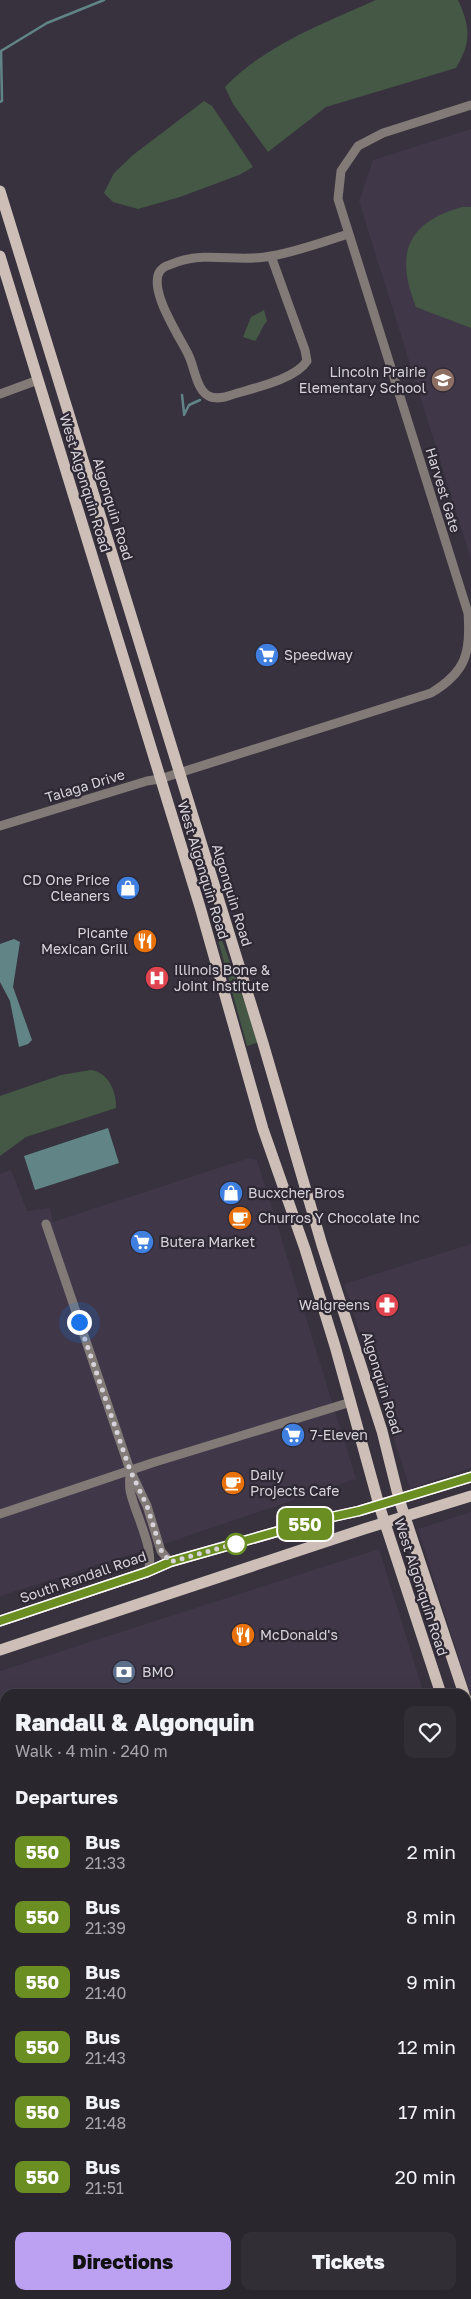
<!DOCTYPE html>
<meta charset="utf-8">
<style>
:root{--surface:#29262e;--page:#312e36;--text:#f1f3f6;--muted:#a5a5aa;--line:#45434a;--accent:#bca0f2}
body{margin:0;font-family:"Golos Text",sans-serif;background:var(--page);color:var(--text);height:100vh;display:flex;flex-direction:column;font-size:19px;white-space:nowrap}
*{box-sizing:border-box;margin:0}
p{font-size:16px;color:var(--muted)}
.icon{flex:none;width:28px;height:28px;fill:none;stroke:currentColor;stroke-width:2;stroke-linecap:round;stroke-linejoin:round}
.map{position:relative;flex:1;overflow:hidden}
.panel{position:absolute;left:0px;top:1689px;width:471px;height:611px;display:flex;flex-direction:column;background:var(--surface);border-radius:15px 15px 0 0;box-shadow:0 5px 20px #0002,0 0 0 1px var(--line)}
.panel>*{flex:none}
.badge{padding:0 10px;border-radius:8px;font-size:18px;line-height:32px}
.you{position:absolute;width:25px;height:25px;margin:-12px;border:4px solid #fff;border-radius:50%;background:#1a73e8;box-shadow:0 0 0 8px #1a73e833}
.map>.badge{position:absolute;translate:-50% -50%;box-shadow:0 0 0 2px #fff}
h2{padding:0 15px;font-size:19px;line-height:45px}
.round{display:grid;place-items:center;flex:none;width:52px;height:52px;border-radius:10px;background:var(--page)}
.headline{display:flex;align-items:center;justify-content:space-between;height:85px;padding:0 15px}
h1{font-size:24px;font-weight:800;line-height:38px}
.button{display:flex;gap:10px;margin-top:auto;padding:10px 15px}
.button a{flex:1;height:58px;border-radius:10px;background:var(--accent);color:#111;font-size:20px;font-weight:800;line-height:58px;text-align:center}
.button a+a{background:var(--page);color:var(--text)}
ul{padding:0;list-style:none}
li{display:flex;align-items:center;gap:15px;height:65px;padding:0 15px}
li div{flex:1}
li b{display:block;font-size:19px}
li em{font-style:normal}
li .badge{min-width:55px;font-weight:700;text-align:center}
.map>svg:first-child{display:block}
.built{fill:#403749}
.green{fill:#455845}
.water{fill:#618586}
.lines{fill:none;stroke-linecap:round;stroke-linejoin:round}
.stream{stroke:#618586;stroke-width:2.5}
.minor{stroke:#817a76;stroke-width:9}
.major{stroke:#cdbfb7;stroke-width:11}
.line-casing{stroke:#fff;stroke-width:11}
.line{stroke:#6b8e23;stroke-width:8}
.walk{stroke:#d7d3db;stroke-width:5;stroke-dasharray:0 9}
.stop-dot{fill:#fff;stroke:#6b8e23;stroke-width:2.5}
.labels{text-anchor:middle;stroke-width:4.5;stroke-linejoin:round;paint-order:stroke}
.poi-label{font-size:14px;fill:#d7d3db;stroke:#2d2833;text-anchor:start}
.street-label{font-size:14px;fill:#d7d3db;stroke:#2d2833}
</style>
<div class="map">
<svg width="471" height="2299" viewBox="0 0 471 2299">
<rect width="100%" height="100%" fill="#37323e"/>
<!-- built -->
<g class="built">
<polygon points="471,129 471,559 359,201 373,160"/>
<polygon points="249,1158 257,1160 356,1479 164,1544 0,1596 0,1174 11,1170 27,1211 50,1208 53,1222"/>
<polygon points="471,1244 471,1468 410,1489 344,1284"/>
<polygon points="471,1512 471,1697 418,1529"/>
<polygon points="379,1549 424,1694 5,1694 5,2088 0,2090 0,1671"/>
<polygon points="466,1831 471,1846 471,2209 466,2210"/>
<polygon points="0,2100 5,2113 5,2166 0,2167"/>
</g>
<!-- green -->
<g class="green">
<path d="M376,0h82c13,29 13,42 -2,68l-130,39 -58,45 -35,-48 -8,-17c37,-40 101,-65 151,-87z"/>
<polygon points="204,101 212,106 253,167 239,175 180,197 138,209 113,202 104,193 114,173 133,155"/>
<path d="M462,207h9v121l-55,-21c-21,-53 -10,-84 46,-100z"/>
<path d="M264,310l3,11c-6,7 -7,14 -12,20l-12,-4 8,-20z"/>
<polygon points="215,921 259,1042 247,1046 213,922"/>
<path d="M91,1070c17,2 26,22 25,38l-90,29 -26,19v-60l61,-21z"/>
<polygon points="53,2295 306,2295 308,2299 52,2299"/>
</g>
<!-- water -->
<g class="water">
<polygon points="14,939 20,942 13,987 32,1040 28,1044 19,1047 10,1001 0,982 0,944"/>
<polygon points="108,1128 119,1163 35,1190 24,1156"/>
<polygon points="159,2295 253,2295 249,2299 157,2299"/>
</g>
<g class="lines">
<!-- stream -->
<g class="stream">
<polyline points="0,102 2,101 1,51 47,23 104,0"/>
<polyline points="182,395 184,413"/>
<polyline points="184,415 189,405 200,400"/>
</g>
<!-- minor -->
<g class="minor">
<path d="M271,256l34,94 2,11c-13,20 -59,28 -82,36 -6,1 -13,2 -18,-2 -11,-7 -13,-30 -19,-41 -8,-17 -45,-71 -25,-86 4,-3 10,-4 14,-6 32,-11 62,1 94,-6 25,-4 53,-14 77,-22"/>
<polyline points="0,394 38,380"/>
<path d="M0,826l147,-45 13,-2 271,-86c35,-21 40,-40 37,-80l-130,-414 3,-28 17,-25 25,-13 88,-28"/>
<polyline points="46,1224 130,1470 147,1506 161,1551 170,1562"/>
<path d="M130,1470c0,7 -1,14 0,20 3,20 28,64 17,82"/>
<polyline points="0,1514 155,1462 351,1402"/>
<polyline points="0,2082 5,2096"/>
<polyline points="445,2295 466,2299"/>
<polyline points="38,2299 39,2295"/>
<polyline points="409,2299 437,2295"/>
</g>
<!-- major -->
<g class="major">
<polyline points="0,191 263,1043 322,1245 382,1431 399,1499 464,1694"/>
<polyline points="0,256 200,907 263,1129 305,1249 335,1346 379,1505 441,1694"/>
<polyline points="0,1621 147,1572 170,1562 318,1520 359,1511 471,1477"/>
<polyline points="0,1650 364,1529 471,1496"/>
<polyline points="466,1699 471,1714"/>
<polyline points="466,1750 471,1760"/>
<polyline points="466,1776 471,1791"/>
</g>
</g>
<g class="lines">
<!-- line casing -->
<g class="line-casing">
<polyline id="line" points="0,1621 147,1572 170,1562 318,1520 359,1511 471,1477"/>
</g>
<!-- line -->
<use href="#line" class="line"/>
<!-- walk -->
<polyline class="walk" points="79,1322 130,1470 147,1506 161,1550 170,1562 238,1543 236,1544"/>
</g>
<!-- icons -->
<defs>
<g id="school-disc" transform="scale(1.25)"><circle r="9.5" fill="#8d6e63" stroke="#2d2833"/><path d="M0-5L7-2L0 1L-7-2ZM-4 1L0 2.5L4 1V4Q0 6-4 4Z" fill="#fff"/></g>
<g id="supermarket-disc" transform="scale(1.25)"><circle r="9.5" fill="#3f7fe0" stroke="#2d2833"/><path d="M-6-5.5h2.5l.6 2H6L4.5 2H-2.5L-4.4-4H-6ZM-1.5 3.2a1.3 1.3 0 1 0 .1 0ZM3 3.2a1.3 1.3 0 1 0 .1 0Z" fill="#fff"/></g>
<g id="shop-disc" transform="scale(1.25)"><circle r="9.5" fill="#3f7fe0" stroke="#2d2833"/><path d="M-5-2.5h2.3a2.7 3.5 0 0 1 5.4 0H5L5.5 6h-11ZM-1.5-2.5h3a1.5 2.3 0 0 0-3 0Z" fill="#fff"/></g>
<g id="restaurant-disc" transform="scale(1.25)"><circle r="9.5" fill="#e8710a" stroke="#2d2833"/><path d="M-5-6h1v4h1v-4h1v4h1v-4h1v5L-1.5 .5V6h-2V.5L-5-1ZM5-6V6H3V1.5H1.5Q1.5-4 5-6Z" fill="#fff"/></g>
<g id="hospital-disc" transform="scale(1.25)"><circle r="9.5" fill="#e0444e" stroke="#2d2833"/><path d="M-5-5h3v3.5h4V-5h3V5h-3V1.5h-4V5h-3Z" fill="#fff"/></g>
<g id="cafe-disc" transform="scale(1.25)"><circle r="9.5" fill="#e8710a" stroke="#2d2833"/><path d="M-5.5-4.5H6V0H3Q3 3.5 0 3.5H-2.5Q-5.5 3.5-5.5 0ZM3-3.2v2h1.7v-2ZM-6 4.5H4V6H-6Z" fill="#fff"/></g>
<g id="pharmacy-disc" transform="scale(1.25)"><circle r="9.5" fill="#e0444e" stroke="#2d2833"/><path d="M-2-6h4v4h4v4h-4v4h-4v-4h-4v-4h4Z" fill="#fff"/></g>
<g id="bank-disc" transform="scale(1.25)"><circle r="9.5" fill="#5c6f8a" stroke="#2d2833"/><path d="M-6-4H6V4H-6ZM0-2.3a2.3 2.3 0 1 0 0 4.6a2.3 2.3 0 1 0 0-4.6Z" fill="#fff"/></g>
</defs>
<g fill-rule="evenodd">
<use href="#school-disc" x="443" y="380"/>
<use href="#supermarket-disc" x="267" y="655"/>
<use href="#shop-disc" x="128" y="888"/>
<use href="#restaurant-disc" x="145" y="941"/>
<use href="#hospital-disc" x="157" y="978"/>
<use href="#shop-disc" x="231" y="1193"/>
<use href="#cafe-disc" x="240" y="1218"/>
<use href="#supermarket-disc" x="142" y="1242"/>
<use href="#pharmacy-disc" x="387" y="1305"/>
<use href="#supermarket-disc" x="293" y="1435"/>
<use href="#cafe-disc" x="233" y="1483"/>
<use href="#restaurant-disc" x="243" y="1635"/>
<use href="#bank-disc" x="124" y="1672"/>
</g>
<!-- markers -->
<circle class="stop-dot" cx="236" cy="1544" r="10"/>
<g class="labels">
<!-- poi labels -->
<g class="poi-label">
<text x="426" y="377" text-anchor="end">Lincoln Prairie<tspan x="426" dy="16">Elementary School</tspan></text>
<text x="284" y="660">Speedway</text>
<text x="110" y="885" text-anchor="end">CD One Price<tspan x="110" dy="16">Cleaners</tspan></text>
<text x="128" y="938" text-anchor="end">Picante<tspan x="128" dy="16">Mexican Grill</tspan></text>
<text x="174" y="975">Illinois Bone &amp;<tspan x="174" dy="16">Joint Institute</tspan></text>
<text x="248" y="1198">Bucxcher Bros</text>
<text x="258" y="1223">Churros Y Chocolate Inc</text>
<text x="160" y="1247">Butera Market</text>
<text x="370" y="1310" text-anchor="end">Walgreens</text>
<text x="310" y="1440">7-Eleven</text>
<text x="250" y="1480">Daily<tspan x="250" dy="16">Projects Cafe</tspan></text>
<text x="260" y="1640">McDonald's</text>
<text x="142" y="1677">BMO</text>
</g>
<!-- street labels -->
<g class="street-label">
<text transform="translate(85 483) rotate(73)" y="5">West Algonquin Road</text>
<text transform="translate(443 490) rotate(73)" y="5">Harvest Gate</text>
<text transform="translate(113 509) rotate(73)" y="5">Algonquin Road</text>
<text transform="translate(85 786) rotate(-17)" y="5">Talaga Drive</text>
<text transform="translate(203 870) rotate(73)" y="5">West Algonquin Road</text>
<text transform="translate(232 895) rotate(73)" y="5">Algonquin Road</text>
<text transform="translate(382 1383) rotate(73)" y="5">Algonquin Road</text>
<text transform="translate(83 1577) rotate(-19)" y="5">South Randall Road</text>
<text transform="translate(421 1587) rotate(72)" y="5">West Algonquin Road</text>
</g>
</g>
</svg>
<div class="you" style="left:79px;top:1322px"></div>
<b class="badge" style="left:305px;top:1524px;background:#6b8e23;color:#fff">550</b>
<section class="panel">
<div class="headline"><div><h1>Randall &amp; Algonquin</h1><p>Walk · 4 min · 240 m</p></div><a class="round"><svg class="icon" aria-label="heart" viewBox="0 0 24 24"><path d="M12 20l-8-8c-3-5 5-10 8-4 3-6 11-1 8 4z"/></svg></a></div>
<h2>Departures</h2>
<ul>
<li><span class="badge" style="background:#6b8e23;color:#fff">550</span><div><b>Bus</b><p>21:33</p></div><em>2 min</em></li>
<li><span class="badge" style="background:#6b8e23;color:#fff">550</span><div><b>Bus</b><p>21:39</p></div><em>8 min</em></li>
<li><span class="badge" style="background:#6b8e23;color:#fff">550</span><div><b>Bus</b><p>21:40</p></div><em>9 min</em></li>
<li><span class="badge" style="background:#6b8e23;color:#fff">550</span><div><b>Bus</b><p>21:43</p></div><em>12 min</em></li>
<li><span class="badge" style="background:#6b8e23;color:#fff">550</span><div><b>Bus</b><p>21:48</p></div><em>17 min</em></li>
<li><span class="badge" style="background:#6b8e23;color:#fff">550</span><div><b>Bus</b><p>21:51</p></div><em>20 min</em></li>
</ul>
<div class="button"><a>Directions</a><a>Tickets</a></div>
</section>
</div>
